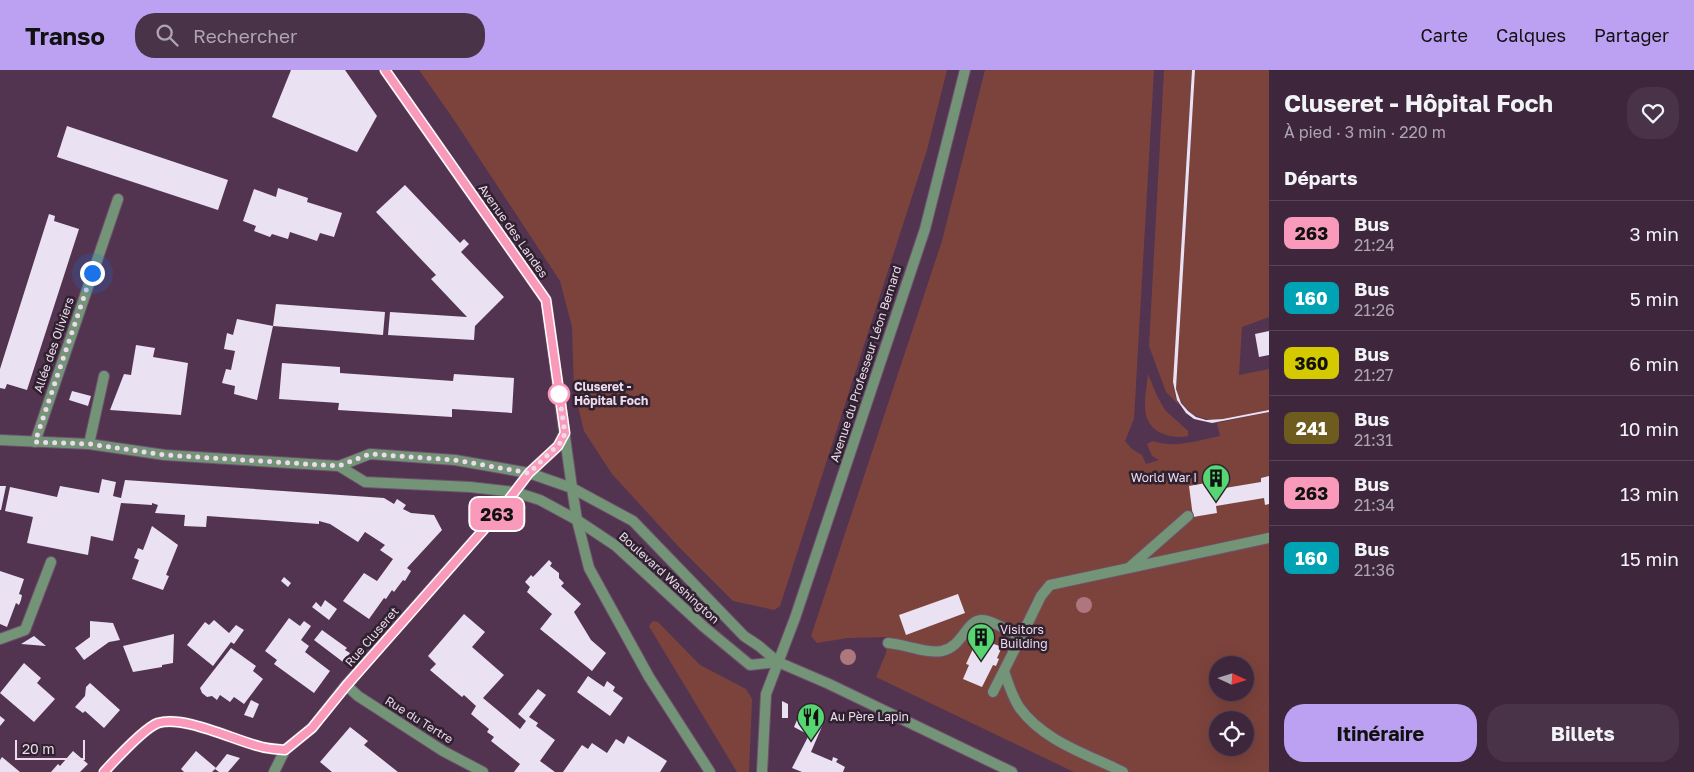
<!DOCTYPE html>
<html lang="fr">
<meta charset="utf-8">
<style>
:root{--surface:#3e273d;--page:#493348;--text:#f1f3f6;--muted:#ada5b0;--line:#574457;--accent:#bca0f2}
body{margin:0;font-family:"Golos Text",sans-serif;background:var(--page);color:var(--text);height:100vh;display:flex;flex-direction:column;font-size:19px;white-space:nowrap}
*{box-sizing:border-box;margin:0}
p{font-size:16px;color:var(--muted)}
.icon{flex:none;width:28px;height:28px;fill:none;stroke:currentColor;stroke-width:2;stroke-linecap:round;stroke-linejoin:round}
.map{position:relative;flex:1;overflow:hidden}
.panel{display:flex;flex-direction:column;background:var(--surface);width:425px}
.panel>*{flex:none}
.badge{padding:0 10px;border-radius:8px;font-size:18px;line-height:32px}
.needle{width:32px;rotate:94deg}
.buttons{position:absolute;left:1209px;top:586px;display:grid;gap:10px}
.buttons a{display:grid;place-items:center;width:45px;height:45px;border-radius:50%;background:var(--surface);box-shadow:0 5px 20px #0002,0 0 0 1px var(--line);font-size:25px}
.scale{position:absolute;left:15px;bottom:12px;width:70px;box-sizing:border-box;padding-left:5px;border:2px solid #eddaec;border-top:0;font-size:14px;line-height:18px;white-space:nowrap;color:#eddaec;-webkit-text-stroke:4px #2f212f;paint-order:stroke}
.you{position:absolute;width:25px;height:25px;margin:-12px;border:4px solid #fff;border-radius:50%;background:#1a73e8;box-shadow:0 0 0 8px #1a73e833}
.map>.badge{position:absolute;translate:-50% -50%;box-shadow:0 0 0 2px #fff}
h2{padding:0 15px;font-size:19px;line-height:45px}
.round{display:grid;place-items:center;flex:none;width:52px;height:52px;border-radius:20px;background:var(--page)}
.overview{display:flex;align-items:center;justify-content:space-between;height:85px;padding:0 15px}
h1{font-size:24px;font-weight:700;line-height:38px}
.button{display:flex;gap:10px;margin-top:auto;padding:10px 15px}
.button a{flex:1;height:58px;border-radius:20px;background:var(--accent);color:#111;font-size:20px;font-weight:700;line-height:58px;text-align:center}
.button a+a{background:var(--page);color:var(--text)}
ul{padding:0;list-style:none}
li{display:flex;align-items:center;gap:15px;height:65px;padding:0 15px;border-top:1px solid var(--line)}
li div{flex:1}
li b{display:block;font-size:19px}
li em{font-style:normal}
li .badge{min-width:55px;font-weight:700;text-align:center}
header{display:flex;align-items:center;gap:30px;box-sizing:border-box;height:70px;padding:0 25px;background:var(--accent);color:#111}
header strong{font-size:24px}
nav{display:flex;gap:28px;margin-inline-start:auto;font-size:18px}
.search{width:350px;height:45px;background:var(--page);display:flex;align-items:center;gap:12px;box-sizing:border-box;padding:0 18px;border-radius:20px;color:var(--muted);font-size:19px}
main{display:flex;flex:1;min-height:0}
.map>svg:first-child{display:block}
.green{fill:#7c433c;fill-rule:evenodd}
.building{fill:#eae1f2}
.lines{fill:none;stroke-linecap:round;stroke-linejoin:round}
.service-casing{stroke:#6e526d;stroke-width:12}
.minor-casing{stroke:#6e526d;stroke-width:12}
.tertiary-casing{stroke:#6e526d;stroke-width:12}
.service{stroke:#749477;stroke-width:10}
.minor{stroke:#749477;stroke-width:10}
.tertiary{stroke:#749477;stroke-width:10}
.tree{fill:#ae767d}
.line-casing{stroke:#fff;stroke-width:11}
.line{stroke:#fa9aba;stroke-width:8}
.walk{stroke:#eddaec;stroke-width:5;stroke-dasharray:0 9}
.stop-dot{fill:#fff;stroke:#fa9aba;stroke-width:2.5}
.labels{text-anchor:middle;stroke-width:5;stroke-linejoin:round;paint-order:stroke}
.street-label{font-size:12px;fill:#eddaec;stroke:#2f212f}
.stop-label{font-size:12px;font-weight:bold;fill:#eddaec;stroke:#2f212f;text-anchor:start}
.poi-label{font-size:12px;fill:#eddaec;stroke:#2f212f;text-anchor:start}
</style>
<header>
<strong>Transo</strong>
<div class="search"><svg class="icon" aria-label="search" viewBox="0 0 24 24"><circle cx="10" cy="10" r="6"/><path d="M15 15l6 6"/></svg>Rechercher</div>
<nav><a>Carte</a><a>Calques</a><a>Partager</a></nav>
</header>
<main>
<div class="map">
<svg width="1269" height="702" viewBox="0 0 1269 702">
<rect width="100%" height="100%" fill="#523451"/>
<!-- green -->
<g class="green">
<polygon points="419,0 947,0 927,80 780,536 774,540 733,531 678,476 612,404 584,361 574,320 572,257 560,211 452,47"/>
<path d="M985,0h169l-20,349 -9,22 7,8 10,6 4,9 13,-4 -7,-4 -5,-12 6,-3c22,8 46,-1 67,-5l-3,-13 52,-11v360h-195l-198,-95 10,-24 2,-16 -40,1 -31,5 -6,-7 131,-395zM1218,595h27v27h-27zM1218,650h27v28h-27z"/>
<polygon points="1164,0 1192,0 1173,312 1175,325 1179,335 1166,322 1149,276"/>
<path d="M1195,0h74v247l-27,10 -3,48 30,-6v41c-35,7 -79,26 -93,-21z"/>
<path d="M1148,304l9,22 8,14 23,21v5c-9,2 -18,1 -27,-3 -23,-11 -15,-37 -13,-59z"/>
<polygon points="653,551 658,552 700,595 746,619 752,629 749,702 737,702 650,558 649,556"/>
</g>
<!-- building -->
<g class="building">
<polygon points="291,0 345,0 377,46 357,82 272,47"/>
<polygon points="1192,0 1195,0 1176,319 1181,333 1188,341 1196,347 1206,350 1223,349 1269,340 1269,342 1212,353 1194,349 1186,343 1177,330 1173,312"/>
<polygon points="67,56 228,110 218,140 57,87"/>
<polygon points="405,115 460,173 464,169 469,174 461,182 504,227 475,256 474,270 388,265 390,242 467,247 431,209 436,205 376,142"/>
<polygon points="278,118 308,128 307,132 342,143 334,167 320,163 317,171 290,162 288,169 272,164 270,167 254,161 256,156 243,151 254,119 276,127"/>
<polygon points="49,144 55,146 54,151 79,159 27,320 7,314 5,319 0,318 0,299"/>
<polygon points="276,234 385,242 383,265 273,256 257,330 234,324 235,316 222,313 226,299 231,300 235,281 224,279 227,263 233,265 237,249 273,256"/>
<polygon points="1269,261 1269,285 1259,287 1255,264"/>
<polygon points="136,275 155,278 153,287 188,293 181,345 110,340 124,304 131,305"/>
<polygon points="282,293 340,297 340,303 453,311 454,304 514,308 512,343 452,339 452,347 338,340 339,333 279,329"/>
<polygon points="72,321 91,326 88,336 69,330"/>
<polygon points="1269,406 1269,434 1265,435 1264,428 1216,436 1217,443 1193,447 1189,416 1212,412 1213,420 1261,412 1261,408"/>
<polygon points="102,409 116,412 113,426 121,428 125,410 384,428 394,434 397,429 406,435 403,439 411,443 434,445 442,460 407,498 411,501 405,511 403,510 394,522 392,520 386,529 384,528 369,549 343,531 364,503 377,511 393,489 380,480 385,475 365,462 358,472 330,454 319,451 319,454 207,446 206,457 184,456 185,445 155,443 158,435 152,433 152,435 121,433 113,471 91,466 88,485 27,473 33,447 5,441 10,417 57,427 60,416 99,423"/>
<polygon points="0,416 6,416 1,440 0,440"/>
<polygon points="152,456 178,475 166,505 169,506 163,520 132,509 139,490 134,488 138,478 143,480"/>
<polygon points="549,490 552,493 550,496 559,503 559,508 564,513 561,516 581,534 574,542 591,570 606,583 592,601 540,559 552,544 527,522 530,517 525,512 531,505 533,507"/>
<polygon points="0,501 24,509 19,524 22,525 21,530 19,535 16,533 7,557 0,554"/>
<polygon points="284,507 291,513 288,517 281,511"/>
<polygon points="958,524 965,543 906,565 899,545"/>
<polygon points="325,530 337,539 329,550 312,537 316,532 321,537"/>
<polygon points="464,544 485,562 472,577 504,605 483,628 520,659 526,651 518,644 538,619 546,625 529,647 538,653 536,656 555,670 540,691 555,702 514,702 520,694 491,671 494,667 487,662 489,659 471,644 476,636 464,625 462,627 430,600 436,594 428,586"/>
<polygon points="289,548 300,556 304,551 311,556 301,570 309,576 305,582 330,601 314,623 274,594 277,590 265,581"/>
<polygon points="214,550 229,563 236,555 244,560 234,574 231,572 213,596 187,575 205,552 209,555"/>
<polygon points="90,551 113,553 120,570 109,572 84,590 75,578 90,567"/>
<polygon points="322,560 347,578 345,580 350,583 343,592 314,570"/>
<polygon points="174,564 173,593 162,595 162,597 133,602 123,576"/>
<polygon points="34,566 46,576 21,574"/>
<polygon points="978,568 1002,577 997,588 999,589 996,596 993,595 982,617 963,609 969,595 966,594"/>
<polygon points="231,578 256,596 253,601 263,609 244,634 234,627 230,632 220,625 217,630 212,626 207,627 202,623 200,618"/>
<polygon points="24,593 41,608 37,613 55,629 34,652 0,623"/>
<polygon points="588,606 604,617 607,611 615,617 613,621 623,628 610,646 577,622"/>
<polygon points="90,613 120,640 104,658 85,641 83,643 75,637 85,626 86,617"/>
<polygon points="251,630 259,634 253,648 244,645"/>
<polygon points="782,631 788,634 788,648 782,648"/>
<polygon points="800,643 823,654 811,682 832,691 833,687 838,689 836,692 845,697 843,702 802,702 792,698 809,665 794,657"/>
<polygon points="0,646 5,650 0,656"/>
<polygon points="350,657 368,671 364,675 398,702 332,702 320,692"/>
<polygon points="628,666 667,691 660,702 563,702 582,675 588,679 592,673 607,683 616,669 624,674"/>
<polygon points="73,681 88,694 80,702 51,702 58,694 60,696"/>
<polygon points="196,681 216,698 212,702 184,702 181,699"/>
<polygon points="227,684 240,688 228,702 219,702 215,699"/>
<polygon points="2,687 20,702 0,702 0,690"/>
</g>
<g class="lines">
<!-- service casing -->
<g class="service-casing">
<g id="service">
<polyline points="35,372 118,129"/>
<polyline points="89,374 104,306"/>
<polyline points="1131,496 1188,446"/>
<path d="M888,573c16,1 39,11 54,8 21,-4 24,-32 41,-31 9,0 29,13 38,17l20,-41 9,-11 219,-47"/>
<path d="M1004,601c4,12 8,25 15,36 24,34 68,47 104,65"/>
<polyline points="993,622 1021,567"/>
</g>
</g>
<!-- minor casing -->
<g class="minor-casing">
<g id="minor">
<polyline points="385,0 546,230 572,418 577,450 589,498 649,607 710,702"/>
<polyline points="0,569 25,560 51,492"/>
<polyline points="346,615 358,626 443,681 483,702"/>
<path d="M104,702c11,-12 40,-44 54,-49 27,-8 77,18 104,24 7,2 15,2 23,3"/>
<polyline points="274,702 285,680 312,658 346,615 500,441 529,403 558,376 564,364"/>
<polyline points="762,702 766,624 795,548 925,159 965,0"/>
</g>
</g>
<!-- tertiary casing -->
<g class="tertiary-casing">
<g id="tertiary">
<polyline points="0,370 89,374 165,385 339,396 370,384 455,390 529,403 572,418 633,451 744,566 759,576 778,592 829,614 1012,702"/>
<polyline points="339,396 365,412 470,417 515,422 540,430 577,450 616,476 704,557 750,595 778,592"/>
</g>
</g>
<!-- service -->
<use href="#service" class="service"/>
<!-- minor -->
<use href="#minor" class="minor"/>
<!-- tertiary -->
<use href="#tertiary" class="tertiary"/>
</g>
<!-- trees -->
<g class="tree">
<circle cx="1084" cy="535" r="8"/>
<circle cx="848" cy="587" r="8"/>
</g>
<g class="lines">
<!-- line casing -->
<g class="line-casing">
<path id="line" d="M104,702c11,-12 40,-44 54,-49 27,-8 77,18 104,24 7,2 15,2 23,3l27,-22 34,-42 154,-175 29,-38 29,-27 7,-13 -19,-133 -161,-230"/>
</g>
<!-- line -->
<use href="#line" class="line"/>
<!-- walk -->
<polyline class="walk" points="92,203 35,372 90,374 165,385 339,396 370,384 455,390 529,403 562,371 565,363 559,324"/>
</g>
<!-- icons -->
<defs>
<g id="building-pin" transform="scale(1.4375)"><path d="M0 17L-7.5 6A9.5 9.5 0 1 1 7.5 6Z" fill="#55d671" stroke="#2f212f"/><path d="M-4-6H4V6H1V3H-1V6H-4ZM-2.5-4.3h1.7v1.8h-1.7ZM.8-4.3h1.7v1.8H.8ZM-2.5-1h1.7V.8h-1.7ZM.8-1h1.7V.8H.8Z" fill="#111"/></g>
<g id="restaurant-pin" transform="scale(1.4375)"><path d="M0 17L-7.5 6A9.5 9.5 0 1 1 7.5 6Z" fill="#55d671" stroke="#2f212f"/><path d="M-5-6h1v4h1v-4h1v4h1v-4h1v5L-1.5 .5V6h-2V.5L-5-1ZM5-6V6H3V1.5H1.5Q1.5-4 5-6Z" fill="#111"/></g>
</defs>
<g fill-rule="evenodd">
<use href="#building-pin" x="1216" y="408"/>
<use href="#building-pin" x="981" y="567"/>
<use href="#restaurant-pin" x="811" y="647"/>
</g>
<!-- markers -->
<circle class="stop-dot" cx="559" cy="324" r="10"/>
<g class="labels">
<!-- street labels -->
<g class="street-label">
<text transform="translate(513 161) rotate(55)" y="4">Avenue des Landes</text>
<text transform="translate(54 275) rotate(-71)" y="4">Allée des Oliviers</text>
<text transform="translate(866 294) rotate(-72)" y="4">Avenue du Professeur Léon Bernard</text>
<text transform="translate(669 508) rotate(42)" y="4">Boulevard Washington</text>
<text transform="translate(372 567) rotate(-49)" y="4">Rue Cluseret</text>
<text transform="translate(419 650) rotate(32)" y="4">Rue du Tertre</text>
</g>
<!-- stop labels -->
<g class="stop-label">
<text x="574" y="321">Cluseret -<tspan x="574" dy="14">Hôpital Foch</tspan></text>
</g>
<!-- poi labels -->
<g class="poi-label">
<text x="1197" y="412" text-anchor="end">World War I</text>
<text x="1000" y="564">Visitors<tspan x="1000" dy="14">Building</tspan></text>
<text x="830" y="651">Au Père Lapin</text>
</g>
</g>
</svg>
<div class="buttons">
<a><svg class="needle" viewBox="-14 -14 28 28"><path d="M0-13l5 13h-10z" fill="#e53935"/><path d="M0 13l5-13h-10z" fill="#ada5b0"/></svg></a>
<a><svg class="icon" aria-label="locate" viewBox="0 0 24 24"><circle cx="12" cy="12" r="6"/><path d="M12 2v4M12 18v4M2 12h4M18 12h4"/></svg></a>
</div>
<div class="scale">20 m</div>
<div class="you" style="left:92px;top:203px"></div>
<b class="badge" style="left:497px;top:444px;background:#fa9aba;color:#111">263</b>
</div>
<section class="panel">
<div class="overview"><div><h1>Cluseret - Hôpital Foch</h1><p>À pied · 3 min · 220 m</p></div><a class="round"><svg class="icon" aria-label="heart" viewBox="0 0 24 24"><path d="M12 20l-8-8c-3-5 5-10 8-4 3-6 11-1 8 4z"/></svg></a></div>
<h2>Départs</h2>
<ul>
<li><span class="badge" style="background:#fa9aba;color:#111">263</span><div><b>Bus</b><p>21:24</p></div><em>3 min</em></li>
<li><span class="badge" style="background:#00a3b4;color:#fff">160</span><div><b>Bus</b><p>21:26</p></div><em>5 min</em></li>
<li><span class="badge" style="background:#d5c900;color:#111">360</span><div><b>Bus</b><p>21:27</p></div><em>6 min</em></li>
<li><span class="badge" style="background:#6e5b1e;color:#fff">241</span><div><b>Bus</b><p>21:31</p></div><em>10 min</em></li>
<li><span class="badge" style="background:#fa9aba;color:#111">263</span><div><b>Bus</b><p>21:34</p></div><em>13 min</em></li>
<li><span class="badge" style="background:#00a3b4;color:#fff">160</span><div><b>Bus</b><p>21:36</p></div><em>15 min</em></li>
</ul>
<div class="button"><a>Itinéraire</a><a>Billets</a></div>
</section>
</main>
